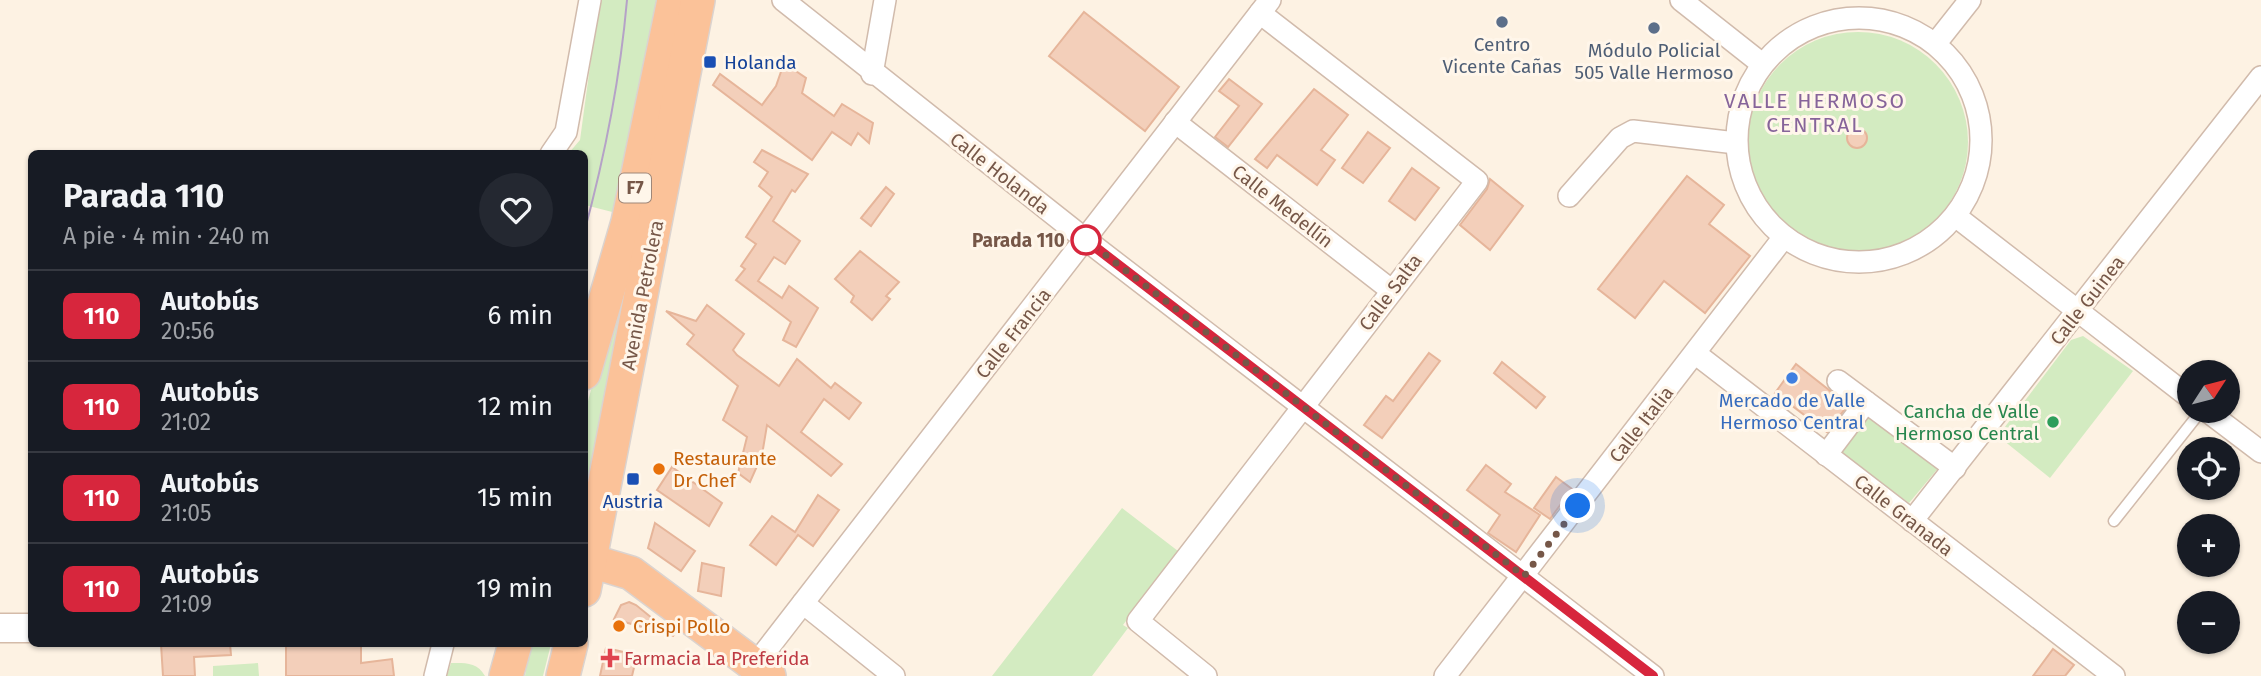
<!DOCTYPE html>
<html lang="es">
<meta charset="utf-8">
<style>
:root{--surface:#171b24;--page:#242831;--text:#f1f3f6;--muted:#9ea1a6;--line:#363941}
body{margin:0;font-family:"Fira Sans",sans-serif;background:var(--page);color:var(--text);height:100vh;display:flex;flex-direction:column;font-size:26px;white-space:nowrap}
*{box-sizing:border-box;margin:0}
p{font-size:23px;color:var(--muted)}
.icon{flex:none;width:38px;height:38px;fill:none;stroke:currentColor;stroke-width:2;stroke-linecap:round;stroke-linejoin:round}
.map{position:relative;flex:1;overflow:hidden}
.drawer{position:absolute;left:28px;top:150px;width:560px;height:497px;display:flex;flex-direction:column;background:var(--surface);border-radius:10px;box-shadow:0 2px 5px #0004}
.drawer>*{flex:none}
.badge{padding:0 14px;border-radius:10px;font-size:24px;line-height:46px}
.needle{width:46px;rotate:54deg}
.buttons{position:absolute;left:2177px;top:360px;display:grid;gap:14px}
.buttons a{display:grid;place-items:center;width:63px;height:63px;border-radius:50%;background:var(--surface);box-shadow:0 2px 5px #0004;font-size:35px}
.you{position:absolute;width:35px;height:35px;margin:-18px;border:5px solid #fff;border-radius:50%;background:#1a73e8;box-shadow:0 0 0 10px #1a73e833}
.map>.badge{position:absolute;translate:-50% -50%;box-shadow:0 0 0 4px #fff}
.round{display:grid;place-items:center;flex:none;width:74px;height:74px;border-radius:37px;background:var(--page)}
.head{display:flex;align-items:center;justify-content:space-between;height:119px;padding:0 35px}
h1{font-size:33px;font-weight:700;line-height:52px}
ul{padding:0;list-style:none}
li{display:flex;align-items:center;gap:21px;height:91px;padding:0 35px;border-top:2px solid var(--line)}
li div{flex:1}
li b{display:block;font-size:26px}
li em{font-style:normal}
li .badge{min-width:77px;font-weight:700;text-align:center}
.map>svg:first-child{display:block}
.green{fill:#d3ebc1}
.building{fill:#f3cfba;stroke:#e6b59a;stroke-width:2}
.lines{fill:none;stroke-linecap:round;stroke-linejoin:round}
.service-casing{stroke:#d1bbac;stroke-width:13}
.minor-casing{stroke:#d1bbac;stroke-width:24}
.secondary-casing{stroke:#d4bba9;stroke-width:31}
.trunk-casing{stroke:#dbd3cf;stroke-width:36}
.service{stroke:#fff;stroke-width:10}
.minor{stroke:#fff;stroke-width:21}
.secondary{stroke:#fff;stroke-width:28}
.trunk{stroke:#fbc299;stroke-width:33}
.tram{stroke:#b5a2c7;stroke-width:2}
.line-casing{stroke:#fff;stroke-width:16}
.line{stroke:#d7263d;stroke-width:10}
.walk{stroke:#765748;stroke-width:7;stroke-dasharray:0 12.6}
.service-dot{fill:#5c6f8a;stroke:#fff6ea;stroke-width:2.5}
.transit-dot{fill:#1a4fb4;stroke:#fff6ea;stroke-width:2.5}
.stop-dot{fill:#fff;stroke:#d7263d;stroke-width:3.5}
.shop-dot{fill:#3f7fe0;stroke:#fff6ea;stroke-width:2.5}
.leisure-dot{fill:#2e9e5b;stroke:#fff6ea;stroke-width:2.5}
.food-dot{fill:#e8710a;stroke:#fff6ea;stroke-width:2.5}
.health-dot{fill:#e0444e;stroke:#fff6ea;stroke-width:2.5}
.labels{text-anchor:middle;stroke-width:6;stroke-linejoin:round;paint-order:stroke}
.shield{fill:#fff6ea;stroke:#9f8779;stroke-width:2}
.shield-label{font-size:18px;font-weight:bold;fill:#765748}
.service-label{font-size:19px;fill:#4e5e75;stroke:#fff6ea}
.transit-label{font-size:19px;fill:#164399;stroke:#fff6ea;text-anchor:start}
.street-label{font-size:19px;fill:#765748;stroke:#fff6ea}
.stop-label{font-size:19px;font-weight:bold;fill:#765748;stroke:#fff6ea;text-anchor:end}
.shop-label{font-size:19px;fill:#366cbe;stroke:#fff6ea}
.leisure-label{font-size:19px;fill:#27864d;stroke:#fff6ea;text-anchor:end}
.food-label{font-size:19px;fill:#c56008;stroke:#fff6ea;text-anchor:start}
.health-label{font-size:19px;fill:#be3a42;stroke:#fff6ea;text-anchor:start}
.neighbourhood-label{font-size:21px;letter-spacing:2px;fill:#86649a;stroke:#fff6ea}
</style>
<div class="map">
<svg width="2261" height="676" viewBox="0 0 2261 676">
<rect width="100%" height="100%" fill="#fdf2e3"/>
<!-- green -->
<g class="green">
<polygon points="599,0 659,0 620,214 585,205 584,154 568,154 580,140"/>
<circle cx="1858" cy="142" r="110"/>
<polygon points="639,215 585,542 585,412"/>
<polygon points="2083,336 2133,371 2050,478 1998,436 2071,340"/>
<polygon points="1869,412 1940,466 1909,503 1839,451"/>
<polygon points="1122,508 1178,551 1123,625 1128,628 1092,676 992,676"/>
<polygon points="530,644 551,644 543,676 525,676"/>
<polygon points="258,663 259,676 213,676 213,666"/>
<path d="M451,663c15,0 26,-1 34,13h-38z"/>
</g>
<!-- building -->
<g class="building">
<polygon points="1084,12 1179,87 1145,131 1049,56"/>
<polygon points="784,63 806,78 802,93 834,116 842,104 873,123 869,143 858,133 851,145 832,132 812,160 713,85 720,74 762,105 776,86"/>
<polygon points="1229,79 1262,104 1228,147 1215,137 1239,106 1219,91"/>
<polygon points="1314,89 1348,115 1321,150 1335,160 1317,185 1277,155 1267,168 1255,159"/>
<circle cx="1857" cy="138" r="10"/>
<polygon points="1368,132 1390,148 1363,183 1342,168"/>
<polygon points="762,150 808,174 795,192 792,190 773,221 800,241 785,264 774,257 758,281 782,298 789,286 818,308 796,347 783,340 791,322 736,280 745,269 741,266 756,244 746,237 772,197 759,186 768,172 754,162"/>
<polygon points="1412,168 1439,188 1415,220 1389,201"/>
<polygon points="1687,176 1724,205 1709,224 1750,256 1705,313 1664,281 1635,318 1598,289"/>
<polygon points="1490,179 1523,206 1490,250 1460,225 1487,189"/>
<polygon points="886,187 894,194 871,226 861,218"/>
<polygon points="860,251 899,282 886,296 890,299 872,320 851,302 854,296 835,279"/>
<polygon points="707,305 744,334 733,350 737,355 779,386 797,359 831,388 835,383 861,403 849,419 824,399 801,432 842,464 831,476 767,425 762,455 750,482 738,473 747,437 723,420 738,386 687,344 694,335 666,311 696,321"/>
<polygon points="1429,353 1440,361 1382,438 1364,425 1386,396 1393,401"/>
<polygon points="1502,362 1545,397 1536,408 1494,373"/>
<polygon points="1796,364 1848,405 1827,432 1775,393"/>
<polygon points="1486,465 1511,484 1505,492 1540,515 1516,552 1488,533 1500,515 1467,490"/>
<polygon points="672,467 722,503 709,526 657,490"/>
<polygon points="1556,477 1572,489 1550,519 1534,508"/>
<polygon points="818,495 839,510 813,546 798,535 776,565 750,545 772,516 795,532"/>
<polygon points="655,523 695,551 681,571 648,548"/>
<polygon points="702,563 724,568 721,596 698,591"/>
<polygon points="629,602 636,605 674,636 614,619 621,605"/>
<polygon points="161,644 230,644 231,655 194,657 195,676 163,676"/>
<polygon points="286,644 361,644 361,663 392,659 394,676 286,676"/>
<polygon points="606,648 637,655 632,676 600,676"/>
<polygon points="2053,649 2074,665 2065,676 2033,676"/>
</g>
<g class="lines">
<!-- service casing -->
<g class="service-casing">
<polyline id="service" points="2114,521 2201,411"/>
</g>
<!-- minor casing -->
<g class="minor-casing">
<g id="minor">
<polyline points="783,0 1086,240 1653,676"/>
<polyline points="1681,0 1762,64"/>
<circle cx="1859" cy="140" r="122"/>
<polyline points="1936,43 1970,0"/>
<polyline points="872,74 885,0"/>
<polyline points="1175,122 1391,290"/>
<polyline points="551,154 566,132 590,0"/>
<polyline points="1569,196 1620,138 1633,131 1736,143"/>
<polyline points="1958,218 2189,397"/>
<polyline points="1696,354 2114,676"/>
<polyline points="1838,381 1955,468"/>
<polyline points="2207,411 2261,452"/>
<polyline points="1826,455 1866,402"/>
<polyline points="1912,521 2261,77"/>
<polyline points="803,603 894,676"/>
<polyline points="755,665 1270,0"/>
<polyline points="435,676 443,644"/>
<polyline points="1206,676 1138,621 1477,181 1260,13"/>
<polyline points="1445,676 1784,237"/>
</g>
</g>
<!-- secondary casing -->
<g class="secondary-casing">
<polyline id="secondary" points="0,628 32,628"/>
</g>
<!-- trunk casing -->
<g class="trunk-casing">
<g id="trunk">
<polyline points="584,373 628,222 674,0"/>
<polyline points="584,559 631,573 769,676"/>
<polyline points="584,590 698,0"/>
<polyline points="506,676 515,644"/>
<polyline points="563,676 571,644"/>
</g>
</g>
<!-- service -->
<use href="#service" class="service"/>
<!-- minor -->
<use href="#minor" class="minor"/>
<!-- secondary -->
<use href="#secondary" class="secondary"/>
<!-- trunk -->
<use href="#trunk" class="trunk"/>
<!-- tram -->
<path class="tram" d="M584,233c21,-77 36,-154 43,-233"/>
</g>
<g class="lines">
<!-- line casing -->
<g class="line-casing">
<polyline id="line" points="1086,240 1653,676"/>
</g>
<!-- line -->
<use href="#line" class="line"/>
<!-- walk -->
<polyline class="walk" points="1086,240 1524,576 1578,506"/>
</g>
<!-- markers -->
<g class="service-dot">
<circle cx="1502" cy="22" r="7"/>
<circle cx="1654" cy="28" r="7"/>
</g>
<g class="transit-dot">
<rect x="703" y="55" width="14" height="14" rx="3.5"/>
<rect x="626" y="472" width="14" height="14" rx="3.5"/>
</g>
<circle class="stop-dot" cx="1086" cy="240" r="14"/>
<circle class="shop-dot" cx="1792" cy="378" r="7"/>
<circle class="leisure-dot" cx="2053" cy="422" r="7"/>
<g class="food-dot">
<circle cx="659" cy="469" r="7"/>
<circle cx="619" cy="626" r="7"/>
</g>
<path class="health-dot" d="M606.5 647.5h7v7h7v7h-7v7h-7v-7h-7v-7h7z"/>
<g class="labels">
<!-- shield labels -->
<rect class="shield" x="619" y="173.5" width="32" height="29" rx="5"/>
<g class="shield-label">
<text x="635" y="194">F7</text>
</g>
<!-- service labels -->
<g class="service-label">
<text x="1502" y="51">Centro<tspan x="1502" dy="22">Vicente Cañas</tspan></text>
<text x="1654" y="57">Módulo Policial<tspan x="1654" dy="22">505 Valle Hermoso</tspan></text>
</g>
<!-- transit labels -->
<g class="transit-label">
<text x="724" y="69">Holanda</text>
<text x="633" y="508" text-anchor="middle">Austria</text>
</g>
<!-- street labels -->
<g class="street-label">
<text transform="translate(1000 173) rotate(38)" y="7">Calle Holanda</text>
<text transform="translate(1283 206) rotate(38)" y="7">Calle Medellín</text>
<text transform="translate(1390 292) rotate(-53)" y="7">Calle Salta</text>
<text transform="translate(642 295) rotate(-79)" y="7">Avenida Petrolera</text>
<text transform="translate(2087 300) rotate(-52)" y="7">Calle Guinea</text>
<text transform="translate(1013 333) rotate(-52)" y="7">Calle Francia</text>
<text transform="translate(1641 424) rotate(-52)" y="7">Calle Italia</text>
<text transform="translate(1904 515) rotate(38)" y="7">Calle Granada</text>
</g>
<!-- stop labels -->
<g class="stop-label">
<text x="1065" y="247">Parada 110</text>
</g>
<!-- shop labels -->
<g class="shop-label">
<text x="1792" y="407">Mercado de Valle<tspan x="1792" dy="22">Hermoso Central</tspan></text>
</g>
<!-- leisure labels -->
<g class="leisure-label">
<text x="2039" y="418">Cancha de Valle<tspan x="2039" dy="22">Hermoso Central</tspan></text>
</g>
<!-- food labels -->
<g class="food-label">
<text x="673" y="465">Restaurante<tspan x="673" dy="22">Dr Chef</tspan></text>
<text x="633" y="633">Crispi Pollo</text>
</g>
<!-- health labels -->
<g class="health-label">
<text x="624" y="665">Farmacia La Preferida</text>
</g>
<!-- neighbourhood labels -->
<g class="neighbourhood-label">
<text x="1815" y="108">VALLE HERMOSO<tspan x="1815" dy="24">CENTRAL</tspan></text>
</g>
</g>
</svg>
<div class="buttons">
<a><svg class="needle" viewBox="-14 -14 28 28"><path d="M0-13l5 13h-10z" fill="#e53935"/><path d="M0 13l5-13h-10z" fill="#9ea1a6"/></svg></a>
<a><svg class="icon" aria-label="locate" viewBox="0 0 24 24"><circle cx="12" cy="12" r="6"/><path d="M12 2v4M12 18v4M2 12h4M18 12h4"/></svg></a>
<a>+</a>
<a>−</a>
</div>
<div class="you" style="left:1578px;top:506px"></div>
<section class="drawer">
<div class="head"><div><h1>Parada 110</h1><p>A pie · 4 min · 240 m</p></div><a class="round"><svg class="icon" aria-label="heart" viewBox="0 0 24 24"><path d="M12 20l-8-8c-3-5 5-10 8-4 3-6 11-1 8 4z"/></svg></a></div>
<ul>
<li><span class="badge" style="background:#d7263d;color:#fff">110</span><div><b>Autobús</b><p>20:56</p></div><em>6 min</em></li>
<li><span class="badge" style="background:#d7263d;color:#fff">110</span><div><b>Autobús</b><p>21:02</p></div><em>12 min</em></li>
<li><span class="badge" style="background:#d7263d;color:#fff">110</span><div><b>Autobús</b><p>21:05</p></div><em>15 min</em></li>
<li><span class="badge" style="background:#d7263d;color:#fff">110</span><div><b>Autobús</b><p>21:09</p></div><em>19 min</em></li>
</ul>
</section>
</div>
